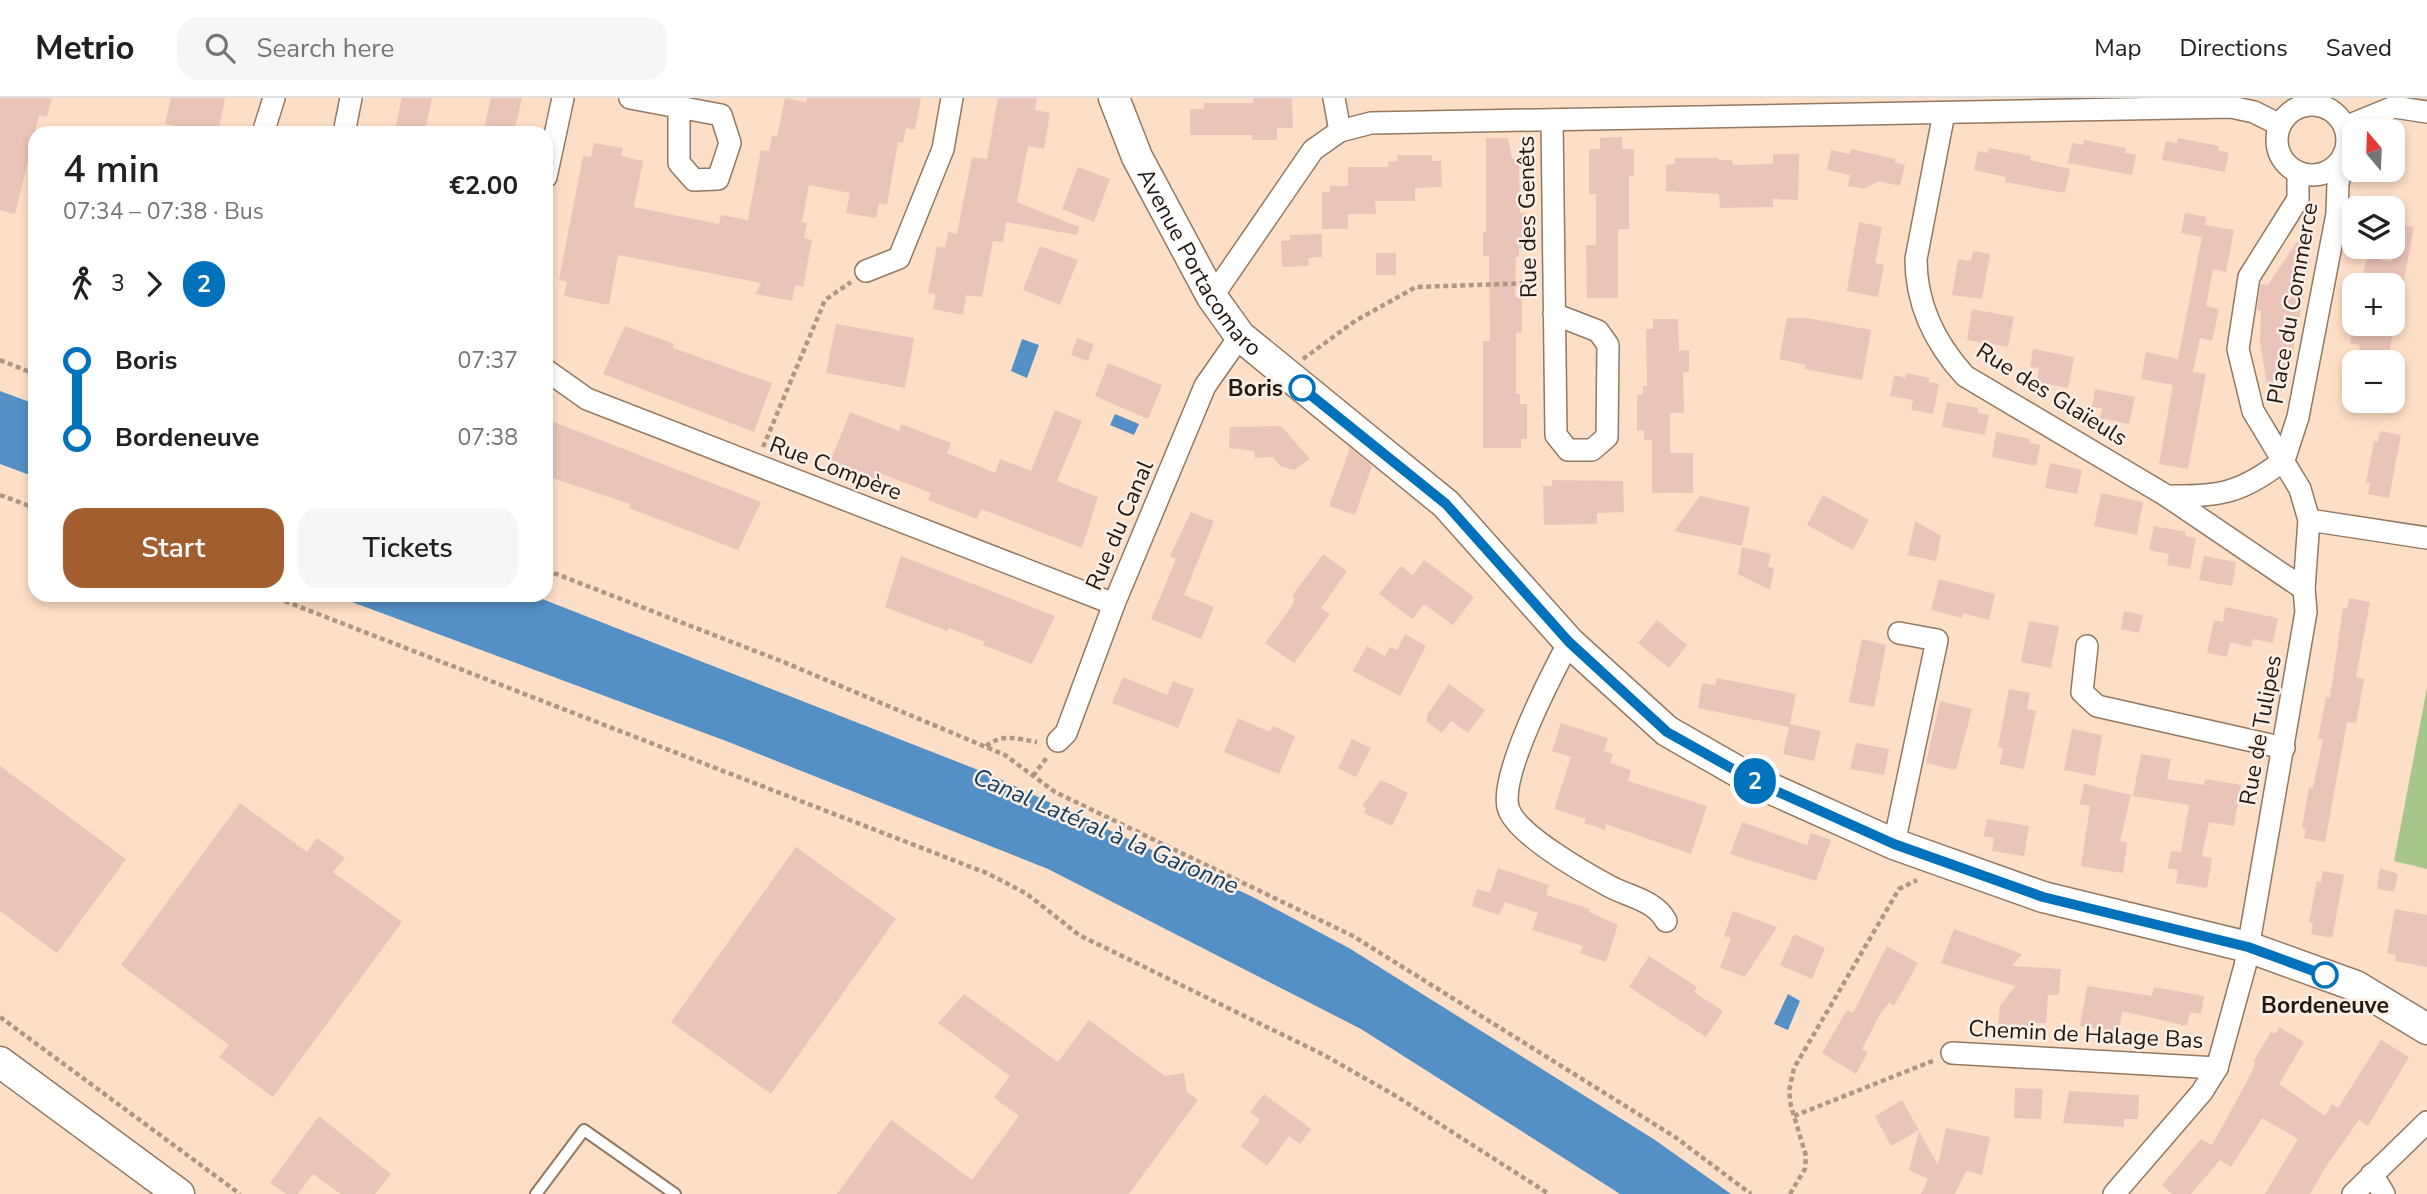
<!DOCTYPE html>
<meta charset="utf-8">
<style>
:root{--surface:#fff;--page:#f6f6f6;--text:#202124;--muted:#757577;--line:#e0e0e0;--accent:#a25e2f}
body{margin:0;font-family:"Nunito Sans",sans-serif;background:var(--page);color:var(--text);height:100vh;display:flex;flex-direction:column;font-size:26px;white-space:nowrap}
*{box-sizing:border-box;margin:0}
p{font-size:23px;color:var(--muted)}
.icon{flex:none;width:38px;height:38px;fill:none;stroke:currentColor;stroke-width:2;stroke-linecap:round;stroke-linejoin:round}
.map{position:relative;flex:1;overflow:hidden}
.sheet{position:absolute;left:28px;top:28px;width:525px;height:476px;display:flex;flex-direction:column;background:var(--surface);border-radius:21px;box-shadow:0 4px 10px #0003}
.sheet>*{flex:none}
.badge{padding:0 14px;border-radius:23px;font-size:24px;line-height:46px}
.needle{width:46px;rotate:341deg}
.fabs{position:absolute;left:2342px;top:21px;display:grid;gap:14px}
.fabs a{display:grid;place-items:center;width:63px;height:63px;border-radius:14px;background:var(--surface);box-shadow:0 4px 10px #0003;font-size:35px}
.map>.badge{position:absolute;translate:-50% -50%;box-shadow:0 0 0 4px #fff}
.legs{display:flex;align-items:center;gap:10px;height:77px;padding:0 35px;font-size:23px}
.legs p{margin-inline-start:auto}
.overview{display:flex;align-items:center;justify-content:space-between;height:119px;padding:0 35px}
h1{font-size:38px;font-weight:600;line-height:52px}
.cta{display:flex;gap:14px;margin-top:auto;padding:14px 35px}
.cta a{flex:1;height:80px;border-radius:21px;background:var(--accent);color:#fff;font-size:28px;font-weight:600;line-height:80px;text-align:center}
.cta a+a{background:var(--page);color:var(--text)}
ul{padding:0 35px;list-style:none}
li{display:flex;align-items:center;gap:24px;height:77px;font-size:26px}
li i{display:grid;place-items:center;width:10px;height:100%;margin:0 9px;background:currentColor}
li i::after{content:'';width:18px;height:18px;margin:-9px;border:5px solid;border-radius:50%;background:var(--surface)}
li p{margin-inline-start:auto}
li:first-child i{background:linear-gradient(#0000 50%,currentColor 0)}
li:last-child i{background:linear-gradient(currentColor 50%,#0000 0)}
header{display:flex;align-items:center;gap:42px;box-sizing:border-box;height:98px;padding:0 35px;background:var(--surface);border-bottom:2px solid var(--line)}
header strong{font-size:33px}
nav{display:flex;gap:38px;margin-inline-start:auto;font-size:24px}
.search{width:490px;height:63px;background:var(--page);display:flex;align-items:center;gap:18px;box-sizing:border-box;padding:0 24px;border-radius:21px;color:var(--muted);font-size:26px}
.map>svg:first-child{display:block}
.green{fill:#a6c68c}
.water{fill:#5490c6}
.building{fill:#ebc4b9}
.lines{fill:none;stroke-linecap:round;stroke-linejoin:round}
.lane-casing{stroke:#937862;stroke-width:14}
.street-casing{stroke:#937862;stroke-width:24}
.secondary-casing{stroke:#937862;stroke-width:33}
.path{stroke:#ae9784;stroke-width:4.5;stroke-dasharray:5 3.5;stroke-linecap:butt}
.lane{stroke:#fff;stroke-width:10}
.street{stroke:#fff;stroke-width:21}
.secondary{stroke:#fff;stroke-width:30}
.line-1-casing{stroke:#fff;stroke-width:16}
.line-1{stroke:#0072bc;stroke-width:10}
.stop-1-dot{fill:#fff;stroke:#0072bc;stroke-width:3.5}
.labels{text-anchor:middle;stroke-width:5;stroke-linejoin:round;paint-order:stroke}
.street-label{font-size:23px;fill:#241911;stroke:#fcefe6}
.stop-label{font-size:23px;font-weight:bold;fill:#241911;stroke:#fcefe6;text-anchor:end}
.water-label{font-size:24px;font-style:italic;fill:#144065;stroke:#fcefe6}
</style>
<header>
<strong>Metrio</strong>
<div class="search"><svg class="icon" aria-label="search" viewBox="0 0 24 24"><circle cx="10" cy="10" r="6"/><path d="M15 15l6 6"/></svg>Search here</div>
<nav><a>Map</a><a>Directions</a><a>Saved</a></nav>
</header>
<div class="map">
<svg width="2427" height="1096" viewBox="0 0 2427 1096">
<rect width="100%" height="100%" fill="#fddec6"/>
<!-- green -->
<polygon class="green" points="2427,590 2427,771 2394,763"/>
<!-- water -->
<g class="water">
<polygon points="1022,241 1039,247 1027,280 1011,273"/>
<polygon points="0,293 35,306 35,379 0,366"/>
<polygon points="1115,316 1139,326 1134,337 1110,327"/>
<polygon points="333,497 532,497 991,677 1253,799 1349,850 1655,1042 1731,1096 1620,1096 1361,931 1048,771 726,643"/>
<polygon points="1788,896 1800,903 1788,932 1774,926"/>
</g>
<!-- building -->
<g class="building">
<polygon points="0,0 52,0 47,19 39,17 15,116 0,112"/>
<polygon points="171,0 225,0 218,35 179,35 180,29 165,26"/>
<polygon points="402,0 432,0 425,35 394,35"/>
<polygon points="491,0 522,0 514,35 483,35"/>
<polygon points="785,0 806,4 807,0 921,0 915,32 906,30 903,45 898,44 887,107 879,105 876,120 846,115 850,95 809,87 802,124 807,125 804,140 812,142 803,189 795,187 792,203 755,196 761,185 618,157 609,207 564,198 567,184 559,182 568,135 583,58 591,59 594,45 623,50 621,58 643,63 634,109 719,126 721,117 748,122 761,52 769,53 772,38 777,39"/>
<polygon points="998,0 1037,0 1035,12 1050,15 1044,51 1028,48 1017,104 1079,129 1077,137 1006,124 1003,144 993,143 982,199 966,197 963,217 933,211 936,196 928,195 937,148 945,150 948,134 957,136 972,59 987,61"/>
<polygon points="1253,0 1292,0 1293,30 1277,30 1277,42 1252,42 1253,37 1190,37 1190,11 1204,11 1204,5 1253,5"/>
<polygon points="1622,39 1622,51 1634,51 1634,78 1629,78 1629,131 1618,131 1618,200 1587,200 1586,147 1596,147 1596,96 1589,96 1589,51 1600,51 1600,40"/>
<polygon points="1486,40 1508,40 1512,61 1519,61 1520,115 1525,115 1525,150 1519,150 1519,159 1516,159 1515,199 1522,199 1522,234 1516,235 1516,296 1520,296 1520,306 1527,306 1527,341 1521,341 1521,350 1483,350 1483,243 1490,243 1489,158 1483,158 1483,134 1486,134"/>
<polygon points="2178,40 2219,48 2218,52 2229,55 2225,74 2162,62 2166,43 2177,45"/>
<polygon points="2084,42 2126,50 2125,55 2136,57 2132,77 2068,65 2072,45 2083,47"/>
<polygon points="1989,50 2031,58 2030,62 2070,71 2065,95 2005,84 2006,79 1974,72 1978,53 1988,55"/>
<polygon points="1851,51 1895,61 1895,64 1905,67 1900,88 1879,83 1864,91 1848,88 1850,77 1827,72 1831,52 1850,56"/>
<polygon points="1773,56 1799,56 1798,102 1773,101 1773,109 1720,110 1719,96 1666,93 1666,67 1675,66 1675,60 1719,60 1719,62 1732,62 1733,67 1773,66"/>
<polygon points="1397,57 1432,57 1432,63 1441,63 1442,89 1415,90 1415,103 1375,103 1376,116 1348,116 1348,131 1322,131 1322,94 1330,94 1330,88 1348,88 1348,69 1388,69 1388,64 1397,63"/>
<polygon points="1078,69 1110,81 1094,124 1062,111"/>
<polygon points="2185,115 2206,119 2205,127 2234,132 2226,174 2213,171 2206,208 2219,211 2212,243 2200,240 2193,274 2206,276 2188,371 2159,366 2173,287 2141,281 2146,254 2178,261 2202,139 2181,135"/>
<polygon points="2312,121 2305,157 2311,158 2286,290 2267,286 2260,244 2261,213 2257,212 2261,186 2268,187"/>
<polygon points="1859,124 1882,129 1875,165 1884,167 1878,199 1847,193"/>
<polygon points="2392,125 2414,129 2401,198 2392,197 2392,187 2361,187 2367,159 2392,164"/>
<polygon points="1322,136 1322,159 1308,160 1309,168 1282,169 1281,143 1290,142 1290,137"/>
<polygon points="1040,148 1078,162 1060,207 1023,192"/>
<polygon points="1973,153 1990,156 1982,201 1952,197 1958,161 1971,163"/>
<rect x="1376" y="155" width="20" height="22"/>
<polygon points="1972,211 2014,219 2008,249 1967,242"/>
<polygon points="1787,220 1807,220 1871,232 1862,282 1805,271 1806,267 1779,261"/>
<polygon points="1653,221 1678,221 1679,253 1689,252 1689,274 1683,274 1684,315 1670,315 1670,355 1693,355 1693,395 1652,395 1652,342 1644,342 1644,332 1637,333 1637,297 1643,297 1643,288 1647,288 1646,231 1653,231"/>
<polygon points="836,226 914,240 905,290 826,275"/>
<polygon points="2353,226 2395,226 2387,264 2356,264 2360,247 2350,245"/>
<polygon points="625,228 674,246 673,250 772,285 754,334 603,276"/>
<polygon points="1077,240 1094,246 1088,263 1071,257"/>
<polygon points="2033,251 2074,259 2068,290 2037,284 2039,270 2030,269"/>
<polygon points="1108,265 1162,287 1148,321 1095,298"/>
<polygon points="1906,275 1930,280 1928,284 1939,286 1933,316 1911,312 1913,302 1890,298 1894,277 1905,280"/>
<polygon points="2095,291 2135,299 2129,326 2100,320 2102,310 2092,309"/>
<polygon points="1947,304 1978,310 1978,315 1989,317 1985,337 1942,329"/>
<polygon points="1055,312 1082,323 1057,383 1098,399 1082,450 981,411 977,421 928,402 931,395 882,376 880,384 830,364 850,314 899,333 901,326 951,345 947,355 995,375 1000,361 1031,373"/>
<polygon points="546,321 761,404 738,452 629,410 630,406 546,378"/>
<polygon points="1281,328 1310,361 1294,372 1280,368 1273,359 1255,360 1254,353 1229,350 1230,329"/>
<polygon points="2380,333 2401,337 2389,400 2368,396 2370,385 2366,385 2374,343 2378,344"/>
<polygon points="1996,334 2030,341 2029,345 2040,347 2036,368 1992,359"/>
<polygon points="1350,350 1372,368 1355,417 1329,408"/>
<polygon points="2050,365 2082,372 2077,396 2045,390"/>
<polygon points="1552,382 1623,383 1624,414 1597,415 1597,426 1544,427 1543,388 1552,388"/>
<polygon points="2101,395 2143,404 2137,437 2094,428"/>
<polygon points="1823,397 1869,422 1853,452 1807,427"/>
<polygon points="1700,398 1750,409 1742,448 1674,433"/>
<polygon points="1191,414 1214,423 1184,497 1214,509 1201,541 1151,521 1176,461 1170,458"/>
<polygon points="1915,423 1941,438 1936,463 1908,457"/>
<polygon points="2154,428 2186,434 2185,438 2196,440 2190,471 2167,467 2169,456 2149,452"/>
<polygon points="1742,449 1771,456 1768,469 1774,470 1770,492 1738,476"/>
<polygon points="1323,456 1347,473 1321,510 1330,516 1294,565 1265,545 1292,508 1295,500 1292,498"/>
<polygon points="901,458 1055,518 1032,566 983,547 985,544 949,530 947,533 885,509"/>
<polygon points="2204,458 2236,464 2232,488 2199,482"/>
<polygon points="1424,462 1474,499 1453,527 1424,506 1412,521 1379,496 1401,468 1413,477"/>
<polygon points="1939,481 1995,496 1989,522 1963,515 1962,520 1931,512"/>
<polygon points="2349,500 2370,504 2356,579 2364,581 2356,625 2347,624 2325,744 2304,740 2306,731 2302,730 2309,689 2313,690 2323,641 2318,641 2326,599 2330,600 2343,510 2347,511"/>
<polygon points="2225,509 2278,520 2273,545 2253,541 2251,549 2230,544 2227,559 2207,555 2214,522 2223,524"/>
<polygon points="2124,513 2143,517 2139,535 2121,531"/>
<polygon points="1657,522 1687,547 1669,570 1638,545"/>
<polygon points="2029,523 2059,528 2051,570 2021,564"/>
<polygon points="1405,536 1426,548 1400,598 1353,573 1367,548 1385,558 1390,549 1397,552"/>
<polygon points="1862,541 1886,547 1874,609 1849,604"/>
<polygon points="1123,579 1167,597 1173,583 1194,591 1178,630 1112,605"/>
<polygon points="1717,580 1796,596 1790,626 1821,633 1814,663 1783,656 1789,629 1698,610 1702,585 1715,587"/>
<polygon points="1449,586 1485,612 1468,635 1451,623 1442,635 1427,624 1427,617"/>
<polygon points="2009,591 2030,595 2027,611 2036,613 2024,671 2000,666 2003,650 1998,649"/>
<polygon points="1940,603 1972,611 1956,672 1926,665"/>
<polygon points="1238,620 1270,634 1273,628 1295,638 1279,676 1224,654"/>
<polygon points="1561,625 1608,640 1604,653 1613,656 1610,665 1631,672 1628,683 1707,708 1691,756 1606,726 1605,732 1584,725 1586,721 1554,711 1571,659 1552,653"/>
<polygon points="2072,631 2102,637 2095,678 2064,672"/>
<polygon points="1352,641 1371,650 1356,679 1338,670"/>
<polygon points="1856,645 1889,651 1884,677 1850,671"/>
<polygon points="2141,656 2171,661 2167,681 2204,687 2205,681 2241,687 2234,728 2209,724 2202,758 2212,760 2207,790 2176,785 2178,772 2168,770 2171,753 2181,754 2189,707 2133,698"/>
<polygon points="0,668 126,761 57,855 0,813"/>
<polygon points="1381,682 1408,695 1392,728 1364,715 1366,710 1362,708"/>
<polygon points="2084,686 2131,697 2120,743 2127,745 2123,775 2081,768 2090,708 2080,706"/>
<polygon points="240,705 307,754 317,740 345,760 333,774 402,824 273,999 219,959 229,947 121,867"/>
<polygon points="1987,721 2029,728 2024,758 1992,753 1994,740 1984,738"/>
<polygon points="1742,724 1807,747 1811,735 1831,742 1816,783 1730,756"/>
<polygon points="796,749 896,821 771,996 671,924"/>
<polygon points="1498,770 1549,787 1546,797 1590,811 1589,814 1618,827 1606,864 1580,855 1583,848 1532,832 1538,815 1505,804 1499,817 1472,808 1477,791 1490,795"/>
<polygon points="2380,770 2398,776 2394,794 2377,791"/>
<polygon points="2323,773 2344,777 2332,840 2311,836 2313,825 2309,824 2317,783 2321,784"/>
<polygon points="2395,811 2427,817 2427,869 2395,863 2396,857 2387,855"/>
<polygon points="1733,813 1777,829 1745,879 1720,870 1731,840 1724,838"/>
<polygon points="1954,831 2022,856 2012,868 2061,871 2059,897 2048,897 2046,925 2033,925 2033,931 1998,928 2000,908 2015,888 1941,865"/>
<polygon points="1794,836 1825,850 1812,881 1780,867"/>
<polygon points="1887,848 1918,865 1894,908 1889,905 1880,916 1862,951 1868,954 1856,976 1822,955 1847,912 1853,915"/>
<polygon points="1649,858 1697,889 1694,894 1723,913 1706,939 1629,889"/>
<polygon points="2087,888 2152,898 2154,889 2204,898 2201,916 2190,914 2187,928 2122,913 2119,935 2080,928"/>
<polygon points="964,896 1058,964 1089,922 1165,978 1184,975 1187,994 1198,1002 1129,1096 837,1096 891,1022 972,1082 1019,1018 994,1000 1010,978 938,925"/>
<polygon points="2279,929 2304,944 2279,986 2325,1018 2332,1006 2338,1010 2381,942 2409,959 2368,1028 2359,1022 2327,1067 2310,1096 2265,1096 2298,1041 2262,1020 2231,1069 2220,1062 2191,1096 2172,1096 2162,1087 2201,1041 2212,1047 2250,978 2255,965 2253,964 2271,934 2275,936"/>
<polygon points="2015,990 2043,991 2041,1021 2014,1020"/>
<polygon points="2069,993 2139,997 2138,1021 2124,1021 2124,1029 2063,1025"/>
<polygon points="1264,996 1311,1031 1300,1046 1289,1038 1267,1068 1241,1048 1260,1022 1250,1014"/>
<polygon points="1902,1002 1919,1032 1891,1048 1875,1018"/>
<polygon points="319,1018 391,1076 375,1096 341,1096 313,1076 298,1096 286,1096 270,1085"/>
<polygon points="1946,1030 1990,1039 1982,1077 1966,1073 1955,1096 1921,1096 1928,1081 1909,1072 1919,1033 1938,1067"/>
</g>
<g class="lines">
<!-- lane casing -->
<g class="lane-casing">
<polyline id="lane" points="536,1096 584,1032 675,1096"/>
</g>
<!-- street casing -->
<g class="street-casing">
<g id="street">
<polyline points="630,0 721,17 730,45 718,81 694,82 679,65 679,9"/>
<polyline points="1334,0 1340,33"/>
<circle cx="2312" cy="42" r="35"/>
<path d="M1944,15l-28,146c0,45 18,83 49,117l202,120 137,93"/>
<polyline points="1552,22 1556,337 1568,352 1592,352 1607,339 1608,247 1598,233 1554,216"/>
<polyline points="2345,29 2394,9 2427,14"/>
<polyline points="263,35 274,0"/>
<polyline points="344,35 351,0"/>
<polyline points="546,79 563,0"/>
<polyline points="866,173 899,160 943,51 952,0"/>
<polyline points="1212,199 1313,52 1340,33 1371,25 2231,9 2254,14 2280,27"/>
<polyline points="546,272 587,301 1114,506"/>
<polyline points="2284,362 2298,319 2337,116 2338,86 2344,56"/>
<path d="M2167,398c52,1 75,-3 117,-36"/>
<polyline points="2309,422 2427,440"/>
<path d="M1569,544c-17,32 -69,131 -61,165 6,26 77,66 101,79 20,11 46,14 57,35"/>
<polyline points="2087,548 2082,594 2097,608 2284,650"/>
<polyline points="1058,643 1066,635 1114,506 1205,288 1240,238"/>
<polyline points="1894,746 1937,542 1899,535"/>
<polyline points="1952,955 2217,970 2245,868 2306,514 2304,491 2309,422 2300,391 2253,313 2238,251 2249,179 2298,101 2298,74"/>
<polyline points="2372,1076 2384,1096"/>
<polyline points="2114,1096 2202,994 2217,970"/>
<polyline points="2353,1096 2427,1024"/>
</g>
</g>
<!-- secondary casing -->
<g class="secondary-casing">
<g id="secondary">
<path id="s1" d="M1114,0l23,59 75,140 28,39 206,168 123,138 98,89 89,51 138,62 149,53 205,50 108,39 71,43"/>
<polyline points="0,964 179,1096"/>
</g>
</g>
<!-- path -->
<g class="path">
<polyline points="1303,261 1355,223 1416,189 1536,185"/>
<polyline points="0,262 35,276"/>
<polyline points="763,349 825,202 851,184"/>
<polyline points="0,397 35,410"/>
<polyline points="546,472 781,563 1005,657 1055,694 1353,838 1675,1039 1751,1096"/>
<polyline points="269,497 989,776 1027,796 1079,837 1324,957 1396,998 1549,1096"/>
<path d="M986,648c17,-13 31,-7 51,-4"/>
<polyline points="1033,678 1048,658"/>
<polyline points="0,919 240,1096"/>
<polyline points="1794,1018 1935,962"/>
<polyline points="1790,1096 1805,1071 1806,1058 1791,1008 1789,993 1794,970 1899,791 1917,782"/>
</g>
<!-- lane -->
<use href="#lane" class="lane"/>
<!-- street -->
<use href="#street" class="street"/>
<!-- secondary -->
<use href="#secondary" class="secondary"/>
</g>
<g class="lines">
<!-- line-1 casing -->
<g class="line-1-casing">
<polyline id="line-1" points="1302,290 1446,406 1569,544 1667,634 1756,684 1894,746 2043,799 2248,849 2325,877"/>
</g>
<!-- line-1 -->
<use href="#line-1" class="line-1"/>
</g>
<!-- markers -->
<g class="stop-1-dot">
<circle cx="1302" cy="290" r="12"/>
<circle cx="2325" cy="877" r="12"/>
</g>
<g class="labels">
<!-- street labels -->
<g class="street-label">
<text transform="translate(1527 119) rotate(-91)" y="8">Rue des Genêts</text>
<text dy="8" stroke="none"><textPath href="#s1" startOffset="186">Avenue Portacomaro</textPath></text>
<text transform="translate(2292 205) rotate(-80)" y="8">Place du Commerce</text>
<text transform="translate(2052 296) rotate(32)" y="8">Rue des Glaïeuls</text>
<text transform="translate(836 370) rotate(21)" y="8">Rue Compère</text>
<text transform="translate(1119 427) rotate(-67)" y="8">Rue du Canal</text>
<text transform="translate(2260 632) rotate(-80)" y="8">Rue de Tulipes</text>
<text transform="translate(2086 936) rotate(3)" y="8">Chemin de Halage Bas</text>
</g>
<!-- stop labels -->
<g class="stop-label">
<text x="1283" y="298">Boris</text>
<text x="2325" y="915" text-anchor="middle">Bordeneuve</text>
</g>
<!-- water labels -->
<g class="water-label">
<text transform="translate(1106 733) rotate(23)" y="8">Canal Latéral à la Garonne</text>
</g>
</g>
</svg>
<div class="fabs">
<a><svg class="needle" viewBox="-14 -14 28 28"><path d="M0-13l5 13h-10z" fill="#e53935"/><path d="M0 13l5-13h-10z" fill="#757577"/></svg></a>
<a><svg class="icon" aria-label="layers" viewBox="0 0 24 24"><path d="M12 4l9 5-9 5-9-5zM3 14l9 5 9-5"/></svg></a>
<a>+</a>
<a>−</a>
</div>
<b class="badge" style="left:1755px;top:683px;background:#0072bc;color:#fff">2</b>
<section class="sheet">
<div class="overview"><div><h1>4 min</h1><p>07:34 – 07:38 · Bus</p></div><b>€2.00</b></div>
<div class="legs"><svg class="icon" aria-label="walk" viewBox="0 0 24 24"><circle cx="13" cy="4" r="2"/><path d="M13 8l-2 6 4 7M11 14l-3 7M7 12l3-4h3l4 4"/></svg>3<svg class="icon" aria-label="forward" viewBox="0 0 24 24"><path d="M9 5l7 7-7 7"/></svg><b class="badge" style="background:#0072bc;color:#fff">2</b></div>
<ul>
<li><i style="color:#0072bc"></i><b>Boris</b><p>07:37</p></li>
<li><i style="color:#0072bc"></i><b>Bordeneuve</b><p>07:38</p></li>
</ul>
<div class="cta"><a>Start</a><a>Tickets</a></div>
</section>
</div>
